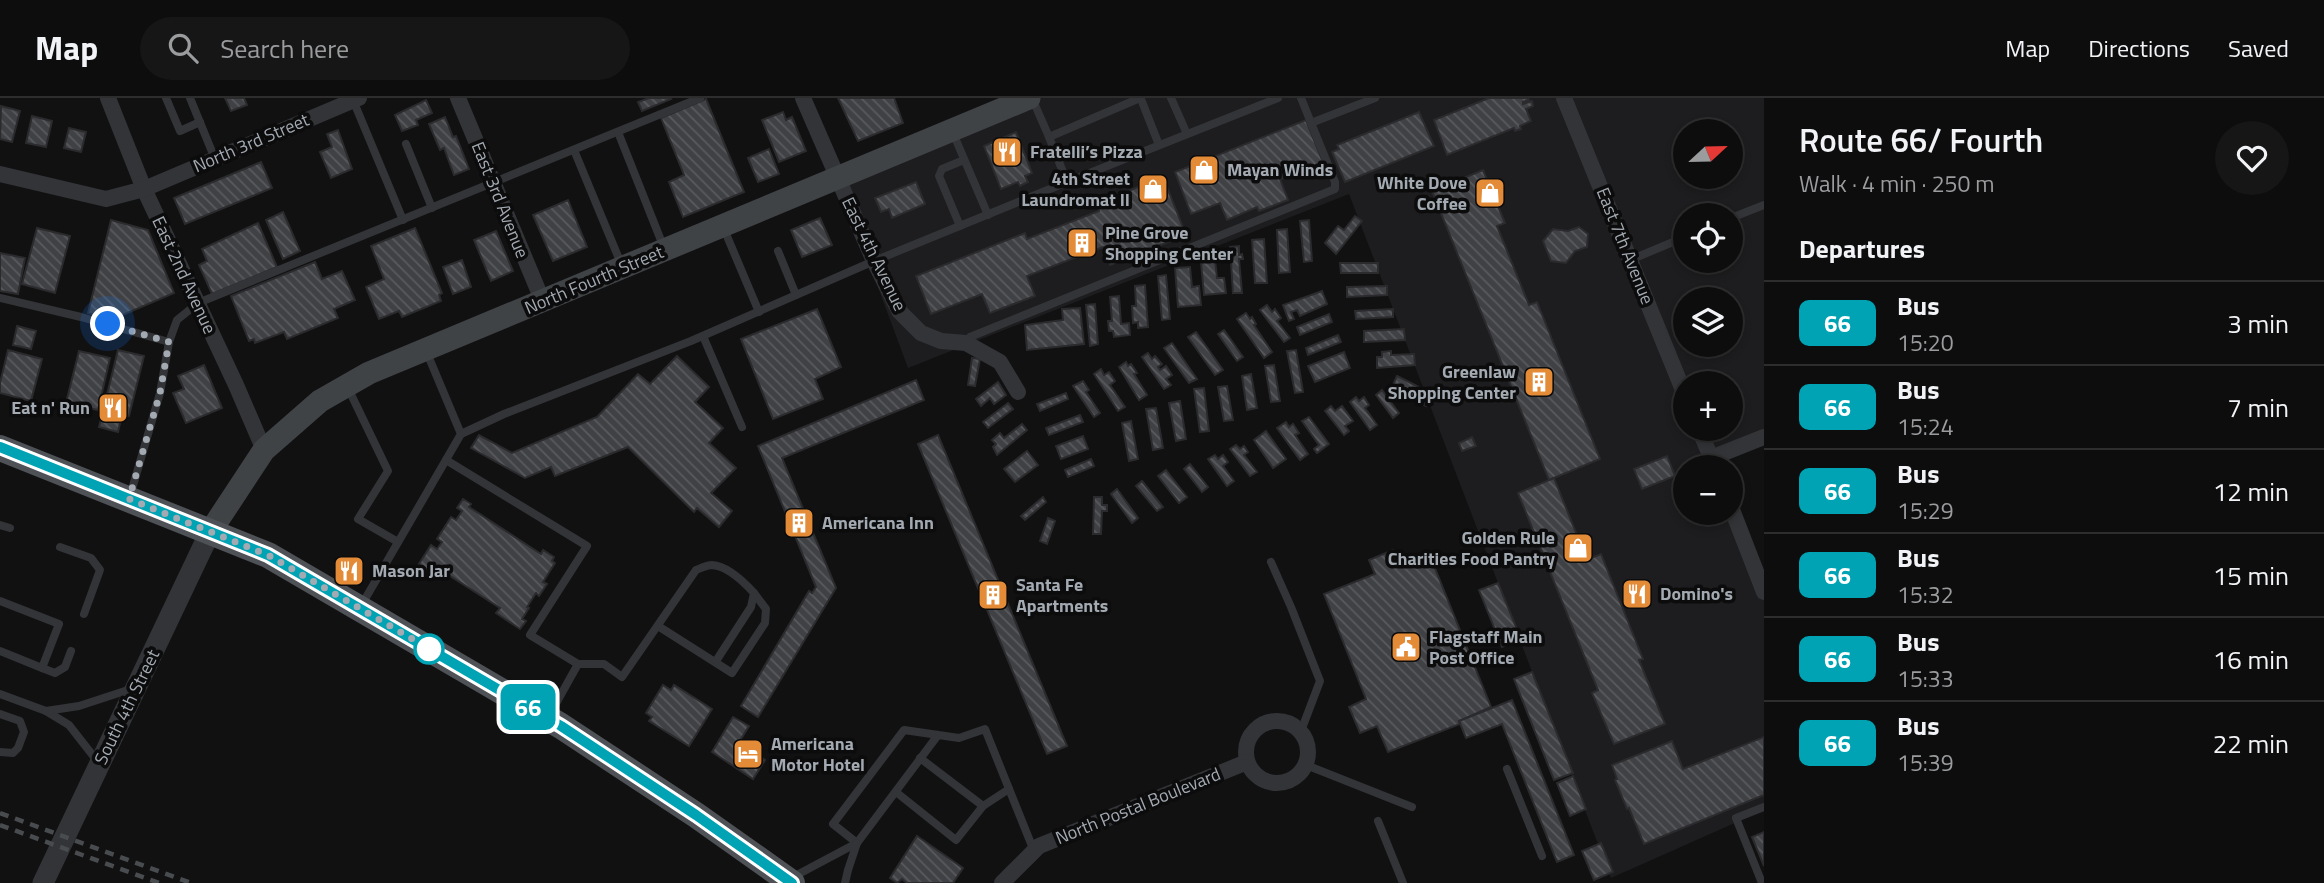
<!DOCTYPE html>
<meta charset="utf-8">
<style>
:root{--surface:#0d0d0e;--page:#161617;--text:#f1f3f6;--muted:#9a9c9e;--line:#2d2d2e}
body{margin:0;font-family:"Titillium Web",sans-serif;background:var(--page);color:var(--text);height:100vh;display:flex;flex-direction:column;font-size:26px;white-space:nowrap}
*{box-sizing:border-box;margin:0}
p{font-size:23px;color:var(--muted)}
.icon{flex:none;width:38px;height:38px;fill:none;stroke:currentColor;stroke-width:2;stroke-linecap:round;stroke-linejoin:round}
.map{position:relative;flex:1;overflow:hidden}
.side{display:flex;flex-direction:column;background:var(--surface);width:560px}
.side>*{flex:none}
.badge{padding:0 14px;border-radius:10px;font-size:24px;line-height:46px}
.needle{width:46px;rotate:68deg}
.fabs{position:absolute;left:1673px;top:21px;display:grid;gap:14px}
.fabs a{display:grid;place-items:center;width:70px;height:70px;border-radius:50%;background:var(--surface);box-shadow:0 4px 10px #0003,0 0 0 2px var(--line);font-size:35px}
.you{position:absolute;width:35px;height:35px;margin:-18px;border:5px solid #fff;border-radius:50%;background:#1a73e8;box-shadow:0 0 0 10px #1a73e833}
.map>.badge{position:absolute;translate:-50% -50%;box-shadow:0 0 0 4px #fff}
h2{padding:0 35px;font-size:26px;line-height:63px}
.round{display:grid;place-items:center;flex:none;width:74px;height:74px;border-radius:37px;background:var(--page)}
.summary{display:flex;align-items:center;justify-content:space-between;height:119px;padding:0 35px}
h1{font-size:33px;font-weight:600;line-height:52px}
ul{padding:0;list-style:none}
li{display:flex;align-items:center;gap:21px;height:84px;padding:0 35px;border-top:2px solid var(--line)}
li div{flex:1}
li b{display:block;font-size:26px}
li em{font-style:normal}
li .badge{min-width:77px;font-weight:700;text-align:center}
header{display:flex;align-items:center;gap:42px;box-sizing:border-box;height:98px;padding:0 35px;background:var(--surface);border-bottom:2px solid var(--line)}
header strong{font-size:33px}
nav{display:flex;gap:38px;margin-inline-start:auto;font-size:24px}
.search{width:490px;height:63px;background:var(--page);display:flex;align-items:center;gap:18px;box-sizing:border-box;padding:0 24px;border-radius:38px;color:var(--muted);font-size:26px}
main{display:flex;flex:1;min-height:0}
.map>svg:first-child{display:block}
.built{fill:#1d1d1f;fill-rule:evenodd}
.building{fill:url(#building-back-hatch);stroke:#2b2b2e;stroke-width:2}
.lines{fill:none;stroke-linecap:round;stroke-linejoin:round}
.service{stroke:#323437;stroke-width:8}
.minor{stroke:#323437;stroke-width:16}
.tertiary{stroke:#323437;stroke-width:21}
.secondary{stroke:#404346;stroke-width:23}
.primary{stroke:#4e5155;stroke-width:26}
.rail{stroke:#494c4f;stroke-width:4.5;stroke-dasharray:9 7;stroke-linecap:butt}
.line-casing{stroke:#fff;stroke-width:16}
.line{stroke:#00a3b4;stroke-width:10}
.walk{stroke:#a3aab2;stroke-width:7;stroke-dasharray:0 12.6}
.stop-dot{fill:#fff;stroke:#00a3b4;stroke-width:3.5}
.labels{text-anchor:middle;stroke-width:7;stroke-linejoin:round;paint-order:stroke}
.street-label{font-size:18px;fill:#a3aab2;stroke:#0c0c0d}
.poi-label{font-size:18px;font-weight:bold;fill:#a3aab2;stroke:#0c0c0d;text-anchor:start}
</style>
<header>
<strong>Map</strong>
<div class="search"><svg class="icon" aria-label="search" viewBox="0 0 24 24"><circle cx="10" cy="10" r="6"/><path d="M15 15l6 6"/></svg>Search here</div>
<nav><a>Map</a><a>Directions</a><a>Saved</a></nav>
</header>
<main>
<div class="map">
<svg width="1764" height="785" viewBox="0 0 1764 785">
<defs>
<pattern id="building-back-hatch" width="6" height="6" patternUnits="userSpaceOnUse" patternTransform="scale(1.75)"><rect width="6" height="6" fill="#404145"/><path d="M-1 5l2 2M0 0l6 6M5-1l2 2" fill="none" stroke="#585a5d"/></pattern>
</defs>
<rect width="100%" height="100%" fill="#111112"/>
<!-- built -->
<path class="built" d="M1032,0h732v338l-52,22 3,9h-30v46h46l33,79v218l-153,68 -262,-684 -441,174 -71,-191zM1685,33h46v46h-46zM1685,117h46v46h-46zM1685,201h46v46h-46zM1685,285h46v46h-46z"/>
<!-- building -->
<g class="building">
<polygon points="225,0 244,0 247,7 231,13"/>
<polygon points="649,0 670,0 671,1 642,13 638,4"/>
<polygon points="838,0 894,0 903,25 858,43"/>
<polygon points="1489,0 1528,0 1529,2 1523,4 1523,6 1532,3 1533,8 1526,11 1531,23 1520,28 1521,31 1515,33 1514,30 1447,57 1434,22"/>
<polygon points="706,1 744,94 683,119 669,84 684,77 661,20"/>
<polygon points="426,2 432,15 416,22 418,27 402,33 395,17"/>
<polygon points="1,8 20,13 12,44 0,41"/>
<polygon points="783,14 786,22 792,19 806,53 779,64 762,22"/>
<polygon points="1419,14 1434,48 1345,84 1332,54 1339,51 1337,47"/>
<polygon points="32,18 52,23 46,49 26,45"/>
<polygon points="445,19 453,39 456,38 469,71 454,77 444,50 440,52 429,26"/>
<polygon points="1306,22 1323,64 1280,81 1288,102 1259,113 1257,109 1227,122 1220,105 1191,116 1175,74"/>
<polygon points="69,30 86,34 81,54 64,50"/>
<polygon points="338,32 352,71 331,80 320,54 332,49 327,36"/>
<polygon points="1016,34 1032,75 1025,78 1028,84 1020,88 1018,84 1001,91 984,48"/>
<polygon points="769,51 779,76 758,84 748,60"/>
<polygon points="261,64 272,90 185,126 174,100"/>
<polygon points="1483,72 1505,125 1497,128 1529,207 1537,204 1600,361 1549,382 1432,93"/>
<polygon points="1163,79 1186,137 1110,167 1103,149 1027,178 1035,198 990,215 982,196 931,216 916,178 1025,135 1027,141 1099,113 1096,106"/>
<polygon points="916,84 925,106 892,120 889,111 881,114 875,100"/>
<polygon points="568,102 587,149 553,163 533,117"/>
<polygon points="283,114 300,153 283,161 266,122"/>
<polygon points="1355,118 1362,123 1336,156 1325,145 1338,128 1344,132"/>
<polygon points="820,120 832,147 802,159 791,132"/>
<polygon points="111,122 148,132 174,195 111,222 88,215"/>
<polygon points="1309,122 1312,163 1304,164 1300,123"/>
<polygon points="258,125 277,169 212,196 199,167 207,163 202,151"/>
<polygon points="1579,129 1588,136 1587,149 1575,153 1566,165 1551,163 1543,143 1553,131 1568,133"/>
<polygon points="37,130 70,138 55,195 22,186"/>
<polygon points="415,130 442,195 439,197 441,203 402,219 399,213 379,221 366,189 384,181 371,148"/>
<polygon points="1287,131 1290,174 1279,175 1277,132"/>
<polygon points="496,133 513,173 491,183 474,142"/>
<polygon points="1264,141 1267,185 1255,185 1252,142"/>
<polygon points="1239,148 1239,157 1242,156 1243,161 1239,161 1242,195 1233,195 1230,149"/>
<polygon points="0,155 25,160 18,196 0,193"/>
<polygon points="462,162 471,189 453,196 443,169"/>
<polygon points="1215,162 1217,180 1224,180 1226,195 1204,197 1201,164"/>
<polygon points="315,164 322,181 342,173 355,202 334,211 338,220 287,241 284,234 255,245 254,241 249,243 231,198"/>
<polygon points="1340,165 1378,165 1378,175 1341,175"/>
<polygon points="1190,169 1192,189 1199,188 1201,207 1178,209 1175,170"/>
<polygon points="1166,177 1170,221 1162,222 1158,178"/>
<polygon points="1145,187 1148,229 1138,230 1138,224 1133,225 1132,208 1136,208 1135,188"/>
<polygon points="1387,188 1387,197 1347,199 1347,189"/>
<polygon points="1322,193 1327,206 1300,218 1297,212 1291,214 1294,221 1289,223 1283,207"/>
<polygon points="1119,198 1121,226 1129,225 1130,237 1114,239 1113,233 1109,233 1108,223 1112,223 1110,199"/>
<polygon points="1095,206 1098,246 1090,248 1086,207"/>
<polygon points="1267,207 1272,214 1275,211 1281,220 1277,223 1290,240 1284,244 1260,212"/>
<polygon points="1080,210 1084,246 1027,252 1025,227 1063,222 1062,211"/>
<polygon points="817,211 841,269 815,281 823,301 773,321 741,241"/>
<polygon points="1393,211 1393,219 1356,221 1355,213"/>
<polygon points="1246,215 1250,221 1252,219 1256,226 1254,227 1272,254 1264,260 1237,221"/>
<polygon points="1329,216 1332,224 1300,237 1297,229"/>
<polygon points="17,228 36,233 31,251 13,247"/>
<polygon points="1404,231 1405,242 1364,244 1364,233"/>
<polygon points="1224,232 1243,259 1237,263 1218,236"/>
<polygon points="1196,234 1223,272 1215,277 1188,239"/>
<polygon points="1338,237 1341,244 1308,257 1306,250"/>
<polygon points="1172,245 1197,281 1189,285 1164,250"/>
<polygon points="8,252 42,261 31,303 0,295 0,285"/>
<polygon points="118,252 144,258 129,318 122,317 118,334 99,329"/>
<polygon points="1296,252 1303,294 1295,295 1287,253"/>
<polygon points="79,253 110,260 98,312 66,305"/>
<polygon points="1391,253 1391,257 1414,256 1415,267 1377,270 1377,259 1382,259 1382,254"/>
<polygon points="1344,254 1350,270 1315,284 1308,268"/>
<polygon points="1148,255 1152,261 1155,258 1162,266 1158,269 1160,272 1166,268 1172,277 1166,281 1171,287 1164,291 1142,259"/>
<polygon points="677,258 709,289 695,304 723,330 709,345 736,370 711,395 732,413 719,429 697,410 694,414 628,349 555,378 551,369 525,380 471,350 479,337 512,355 597,319 638,276 650,286"/>
<polygon points="972,260 980,261 975,288 968,287"/>
<polygon points="1126,264 1128,268 1131,266 1137,275 1134,276 1147,297 1139,302 1119,269"/>
<polygon points="204,267 222,310 186,325 173,295 184,291 178,278"/>
<polygon points="1274,267 1280,303 1271,304 1265,268"/>
<polygon points="1101,271 1104,277 1109,274 1115,283 1110,287 1125,309 1118,313 1094,276"/>
<polygon points="1251,276 1257,310 1247,312 1242,278"/>
<polygon points="1397,278 1429,294 1426,308 1391,291"/>
<polygon points="916,282 924,302 782,360 836,490 758,619 741,608 809,493 812,495 816,489 758,348"/>
<polygon points="1083,283 1089,292 1086,294 1100,315 1094,319 1073,288"/>
<polygon points="998,284 1006,297 994,306 990,300 981,308 976,301"/>
<polygon points="1227,288 1233,322 1224,323 1218,289"/>
<polygon points="1204,290 1209,333 1200,334 1194,291"/>
<polygon points="1382,292 1399,315 1393,320 1376,297"/>
<polygon points="1066,295 1068,301 1040,313 1037,306"/>
<polygon points="1356,299 1359,303 1364,299 1369,307 1365,310 1377,327 1370,332 1350,304"/>
<polygon points="1180,303 1186,341 1176,343 1169,305"/>
<polygon points="1008,305 1013,311 988,330 983,324"/>
<polygon points="1331,308 1335,313 1342,308 1353,323 1345,328 1349,333 1344,337 1325,313"/>
<polygon points="1156,310 1163,350 1153,352 1146,311"/>
<polygon points="1080,317 1083,324 1049,337 1046,330"/>
<polygon points="1309,319 1329,346 1317,355 1314,351 1319,347 1302,323"/>
<polygon points="1131,323 1138,361 1129,363 1122,325"/>
<polygon points="1286,324 1289,329 1293,326 1299,335 1295,337 1308,356 1300,362 1277,330"/>
<polygon points="1022,326 1027,332 997,357 993,349 996,346 992,342 1000,335 1004,340"/>
<polygon points="1266,333 1286,361 1273,370 1254,342"/>
<polygon points="938,337 1067,648 1047,656 918,346"/>
<polygon points="1083,338 1088,351 1061,361 1056,348"/>
<polygon points="1472,339 1476,348 1462,353 1459,345"/>
<polygon points="1236,347 1240,351 1244,348 1248,354 1244,357 1257,374 1250,378 1230,351"/>
<polygon points="1027,353 1038,367 1015,384 1004,371"/>
<polygon points="1215,357 1218,361 1223,357 1228,364 1223,368 1234,383 1227,388 1208,361"/>
<polygon points="1667,358 1675,378 1642,391 1634,371"/>
<polygon points="1091,361 1094,368 1068,379 1065,372"/>
<polygon points="1190,366 1208,389 1202,394 1184,371"/>
<polygon points="1166,372 1187,399 1179,405 1158,378"/>
<polygon points="1554,380 1587,462 1601,456 1643,561 1639,562 1665,626 1614,646 1592,595 1598,592 1518,395"/>
<polygon points="1142,383 1163,409 1157,413 1136,388"/>
<polygon points="1117,391 1138,420 1132,425 1111,396"/>
<polygon points="1043,399 1046,404 1025,422 1021,418"/>
<polygon points="1094,399 1102,399 1102,407 1107,407 1107,413 1102,413 1101,436 1093,436"/>
<polygon points="463,401 471,406 469,409 541,456 543,452 554,459 552,463 555,465 543,484 547,486 539,498 536,495 527,509 529,510 522,521 526,523 520,531 496,515 500,510 439,471 434,480 417,469 431,447 437,451 442,444 437,441 451,419 456,422 462,413 457,410"/>
<polygon points="1048,420 1055,423 1047,446 1040,443"/>
<polygon points="1393,452 1399,466 1424,456 1426,460 1430,458 1491,609 1459,623 1460,626 1388,654 1377,628 1360,635 1349,609 1366,601 1324,496 1375,476 1369,462"/>
<polygon points="1498,485 1521,541 1502,549 1479,492"/>
<polygon points="1532,574 1573,675 1554,682 1514,581"/>
<polygon points="663,587 671,592 674,587 712,611 689,648 649,623 652,619 646,615"/>
<polygon points="1512,602 1574,757 1557,764 1502,626 1466,640 1459,623"/>
<polygon points="733,619 749,628 736,649 746,655 748,651 765,662 753,681 712,654"/>
<polygon points="1764,639 1764,697 1644,746 1629,710 1627,711 1615,682 1617,681 1612,667 1672,643 1683,671"/>
<polygon points="1573,678 1586,711 1570,718 1557,685"/>
<polygon points="1764,734 1764,768 1752,739"/>
<polygon points="917,738 963,770 953,785 907,785 902,781 897,785 890,780"/>
<polygon points="1601,745 1613,774 1594,782 1582,753"/>
</g>
<g class="lines">
<!-- service -->
<g class="service">
<polyline points="166,0 180,33 200,24"/>
<polyline points="190,0 215,61"/>
<polyline points="1032,0 1049,39 1140,0"/>
<polyline points="1171,0 1187,36"/>
<polyline points="1141,1 1159,47"/>
<polyline points="353,2 403,122"/>
<polyline points="1311,25 1375,0"/>
<polyline points="618,34 664,150"/>
<polyline points="953,35 988,117"/>
<polyline points="1049,39 1067,84"/>
<polyline points="406,46 432,110"/>
<polyline points="574,52 622,168"/>
<polyline points="1731,120 1764,107"/>
<polyline points="960,128 939,78 942,71 964,62"/>
<polyline points="724,131 759,214"/>
<polyline points="778,153 796,197"/>
<polyline points="1630,162 1685,139"/>
<polyline points="0,200 81,219 169,244"/>
<polyline points="703,238 742,329"/>
<polyline points="966,245 970,239 1335,91 1335,84 1301,0"/>
<polyline points="427,255 461,336"/>
<polyline points="347,288 388,373 358,421 398,444"/>
<polyline points="446,362 587,448 530,537 578,566 549,618"/>
<polyline points="130,398 160,295 169,244 177,222 198,205 700,0"/>
<polyline points="0,427 10,430"/>
<polyline points="60,449 91,460 100,472 84,516"/>
<polyline points="1271,464 1291,509 1320,583 1301,633"/>
<polyline points="0,503 59,526 42,570 0,553"/>
<polyline points="361,508 461,336 504,316 691,243 874,163 1067,84 1278,0"/>
<polyline points="658,528 732,575 765,525 766,511 754,495"/>
<path d="M578,566h26l18,13 74,-107c5,-2 11,-5 16,-5 16,1 32,17 42,28l-3,14 -35,54"/>
<polyline points="42,570 55,575 65,569 71,553"/>
<polyline points="0,596 46,613 69,627 98,664"/>
<polyline points="46,613 79,608 131,591"/>
<polyline points="0,616 20,623 24,634 18,650 13,655 0,654"/>
<polyline points="938,637 857,745 833,726 904,632 959,640 985,631 1034,753"/>
<polyline points="920,660 983,708 1009,691"/>
<polyline points="1306,667 1412,709"/>
<polyline points="1507,671 1542,758"/>
<polyline points="896,694 956,742 983,708"/>
<polyline points="1378,723 1403,785"/>
<polyline points="793,779 857,745"/>
<polyline points="845,785 848,772 857,745"/>
<polyline points="1762,785 1736,720 1764,709"/>
</g>
<!-- minor -->
<g class="minor">
<polyline points="108,0 144,91 236,287 264,352"/>
<polyline points="458,0 543,204"/>
<polyline points="803,0 874,163 899,213 921,235 941,243 966,245 1000,264 1018,294"/>
<polyline points="1564,0 1685,297"/>
<polyline points="0,76 106,101 144,91 359,0"/>
<polyline points="1699,331 1715,369"/>
<polyline points="1711,360 1764,339"/>
<polyline points="1731,409 1764,494"/>
<circle cx="1277" cy="654" r="31"/>
<polyline points="1002,785 1039,748 1247,664"/>
</g>
<!-- tertiary -->
<polyline class="tertiary" points="43,785 210,434"/>
<!-- secondary -->
<polyline class="secondary" points="210,434 264,352 320,303 369,275 1029,0"/>
<!-- primary -->
<polyline class="primary" points="0,350 268,457 561,628 696,717 792,785"/>
<!-- rail -->
<g class="rail">
<polyline points="0,715 191,785"/>
<polyline points="0,727 159,785"/>
</g>
</g>
<g class="lines">
<!-- line casing -->
<g class="line-casing">
<polyline id="line" points="0,349 268,457 561,628 696,717 792,785"/>
</g>
<!-- line -->
<use href="#line" class="line"/>
<!-- walk -->
<polyline class="walk" points="108,226 169,244 160,295 129,401 268,457 440,557 429,551"/>
</g>
<!-- icons -->
<defs>
<g id="restaurant-square" transform="scale(1.575)"><rect x="-9" y="-9" width="18" height="18" rx="4" fill="#e48b37" stroke="#0c0c0d"/><path d="M-5-6h1v4h1v-4h1v4h1v-4h1v5L-1.5 .5V6h-2V.5L-5-1ZM5-6V6H3V1.5H1.5Q1.5-4 5-6Z" fill="#fff"/></g>
<g id="shop-square" transform="scale(1.575)"><rect x="-9" y="-9" width="18" height="18" rx="4" fill="#e48b37" stroke="#0c0c0d"/><path d="M-5-2.5h2.3a2.7 3.5 0 0 1 5.4 0H5L5.5 6h-11ZM-1.5-2.5h3a1.5 2.3 0 0 0-3 0Z" fill="#fff"/></g>
<g id="building-square" transform="scale(1.575)"><rect x="-9" y="-9" width="18" height="18" rx="4" fill="#e48b37" stroke="#0c0c0d"/><path d="M-4-6H4V6H1V3H-1V6H-4ZM-2.5-4.3h1.7v1.8h-1.7ZM.8-4.3h1.7v1.8H.8ZM-2.5-1h1.7V.8h-1.7ZM.8-1h1.7V.8H.8Z" fill="#fff"/></g>
<g id="civic-square" transform="scale(1.575)"><rect x="-9" y="-9" width="18" height="18" rx="4" fill="#e48b37" stroke="#0c0c0d"/><path d="M-.6-6.5H3V-4.5H.6V-3L4-1V1h2V6H-6V1h2V-1L-.6-3ZM-1.2 2.5V6h2.4V2.5Z" fill="#fff"/></g>
<g id="hotel-square" transform="scale(1.575)"><rect x="-9" y="-9" width="18" height="18" rx="4" fill="#e48b37" stroke="#0c0c0d"/><path d="M-6-4.5h1.5V1H6V5H4.5V3h-9V5H-6ZM-4 0a1.8 1.8 0 1 1 3.6 0ZM.5 0V-2.5h3Q6-2.5 6 0Z" fill="#fff"/></g>
</defs>
<g fill-rule="evenodd">
<use href="#restaurant-square" x="1007" y="54"/>
<use href="#shop-square" x="1204" y="72"/>
<use href="#shop-square" x="1153" y="91"/>
<use href="#shop-square" x="1490" y="95"/>
<use href="#building-square" x="1082" y="145"/>
<use href="#building-square" x="1539" y="284"/>
<use href="#restaurant-square" x="113" y="310"/>
<use href="#building-square" x="799" y="425"/>
<use href="#shop-square" x="1578" y="450"/>
<use href="#restaurant-square" x="349" y="473"/>
<use href="#restaurant-square" x="1637" y="496"/>
<use href="#building-square" x="993" y="497"/>
<use href="#civic-square" x="1406" y="549"/>
<use href="#hotel-square" x="748" y="656"/>
</g>
<!-- markers -->
<circle class="stop-dot" cx="429" cy="551" r="14"/>
<g class="labels">
<!-- street labels -->
<g class="street-label">
<text transform="translate(251 45) rotate(-23)" y="6">North 3rd Street</text>
<text transform="translate(500 102) rotate(68)" y="6">East 3rd Avenue</text>
<text transform="translate(1625 148) rotate(68)" y="6">East 7th Avenue</text>
<text transform="translate(874 156) rotate(64)" y="6">East 4th Avenue</text>
<text transform="translate(184 177) rotate(65)" y="6">East 2nd Avenue</text>
<text transform="translate(594 182) rotate(-23)" y="6">North Fourth Street</text>
<text transform="translate(127 609) rotate(-64)" y="6">South 4th Street</text>
<text transform="translate(1138 708) rotate(-22)" y="6">North Postal Boulevard</text>
</g>
<!-- poi labels -->
<g class="poi-label">
<text x="1030" y="60">Fratelli’s Pizza</text>
<text x="1227" y="78">Mayan Winds</text>
<text x="1130" y="87" text-anchor="end">4th Street<tspan x="1130" dy="21">Laundromat II</tspan></text>
<text x="1467" y="91" text-anchor="end">White Dove<tspan x="1467" dy="21">Coffee</tspan></text>
<text x="1105" y="141">Pine Grove<tspan x="1105" dy="21">Shopping Center</tspan></text>
<text x="1516" y="280" text-anchor="end">Greenlaw<tspan x="1516" dy="21">Shopping Center</tspan></text>
<text x="90" y="316" text-anchor="end">Eat n' Run</text>
<text x="822" y="431">Americana Inn</text>
<text x="1555" y="446" text-anchor="end">Golden Rule<tspan x="1555" dy="21">Charities Food Pantry</tspan></text>
<text x="372" y="479">Mason Jar</text>
<text x="1016" y="493">Santa Fe<tspan x="1016" dy="21">Apartments</tspan></text>
<text x="1660" y="502">Domino's</text>
<text x="1429" y="545">Flagstaff Main<tspan x="1429" dy="21">Post Office</tspan></text>
<text x="771" y="652">Americana<tspan x="771" dy="21">Motor Hotel</tspan></text>
</g>
</g>
</svg>
<div class="fabs">
<a><svg class="needle" viewBox="-14 -14 28 28"><path d="M0-13l5 13h-10z" fill="#e53935"/><path d="M0 13l5-13h-10z" fill="#9a9c9e"/></svg></a>
<a><svg class="icon" aria-label="locate" viewBox="0 0 24 24"><circle cx="12" cy="12" r="6"/><path d="M12 2v4M12 18v4M2 12h4M18 12h4"/></svg></a>
<a><svg class="icon" aria-label="layers" viewBox="0 0 24 24"><path d="M12 4l9 5-9 5-9-5zM3 14l9 5 9-5"/></svg></a>
<a>+</a>
<a>−</a>
</div>
<div class="you" style="left:108px;top:226px"></div>
<b class="badge" style="left:528px;top:609px;background:#00a3b4;color:#fff">66</b>
</div>
<section class="side">
<div class="summary"><div><h1>Route 66/ Fourth</h1><p>Walk · 4 min · 250 m</p></div><a class="round"><svg class="icon" aria-label="heart" viewBox="0 0 24 24"><path d="M12 20l-8-8c-3-5 5-10 8-4 3-6 11-1 8 4z"/></svg></a></div>
<h2>Departures</h2>
<ul>
<li><span class="badge" style="background:#00a3b4;color:#fff">66</span><div><b>Bus</b><p>15:20</p></div><em>3 min</em></li>
<li><span class="badge" style="background:#00a3b4;color:#fff">66</span><div><b>Bus</b><p>15:24</p></div><em>7 min</em></li>
<li><span class="badge" style="background:#00a3b4;color:#fff">66</span><div><b>Bus</b><p>15:29</p></div><em>12 min</em></li>
<li><span class="badge" style="background:#00a3b4;color:#fff">66</span><div><b>Bus</b><p>15:32</p></div><em>15 min</em></li>
<li><span class="badge" style="background:#00a3b4;color:#fff">66</span><div><b>Bus</b><p>15:33</p></div><em>16 min</em></li>
<li><span class="badge" style="background:#00a3b4;color:#fff">66</span><div><b>Bus</b><p>15:39</p></div><em>22 min</em></li>
</ul>
</section>
</main>
